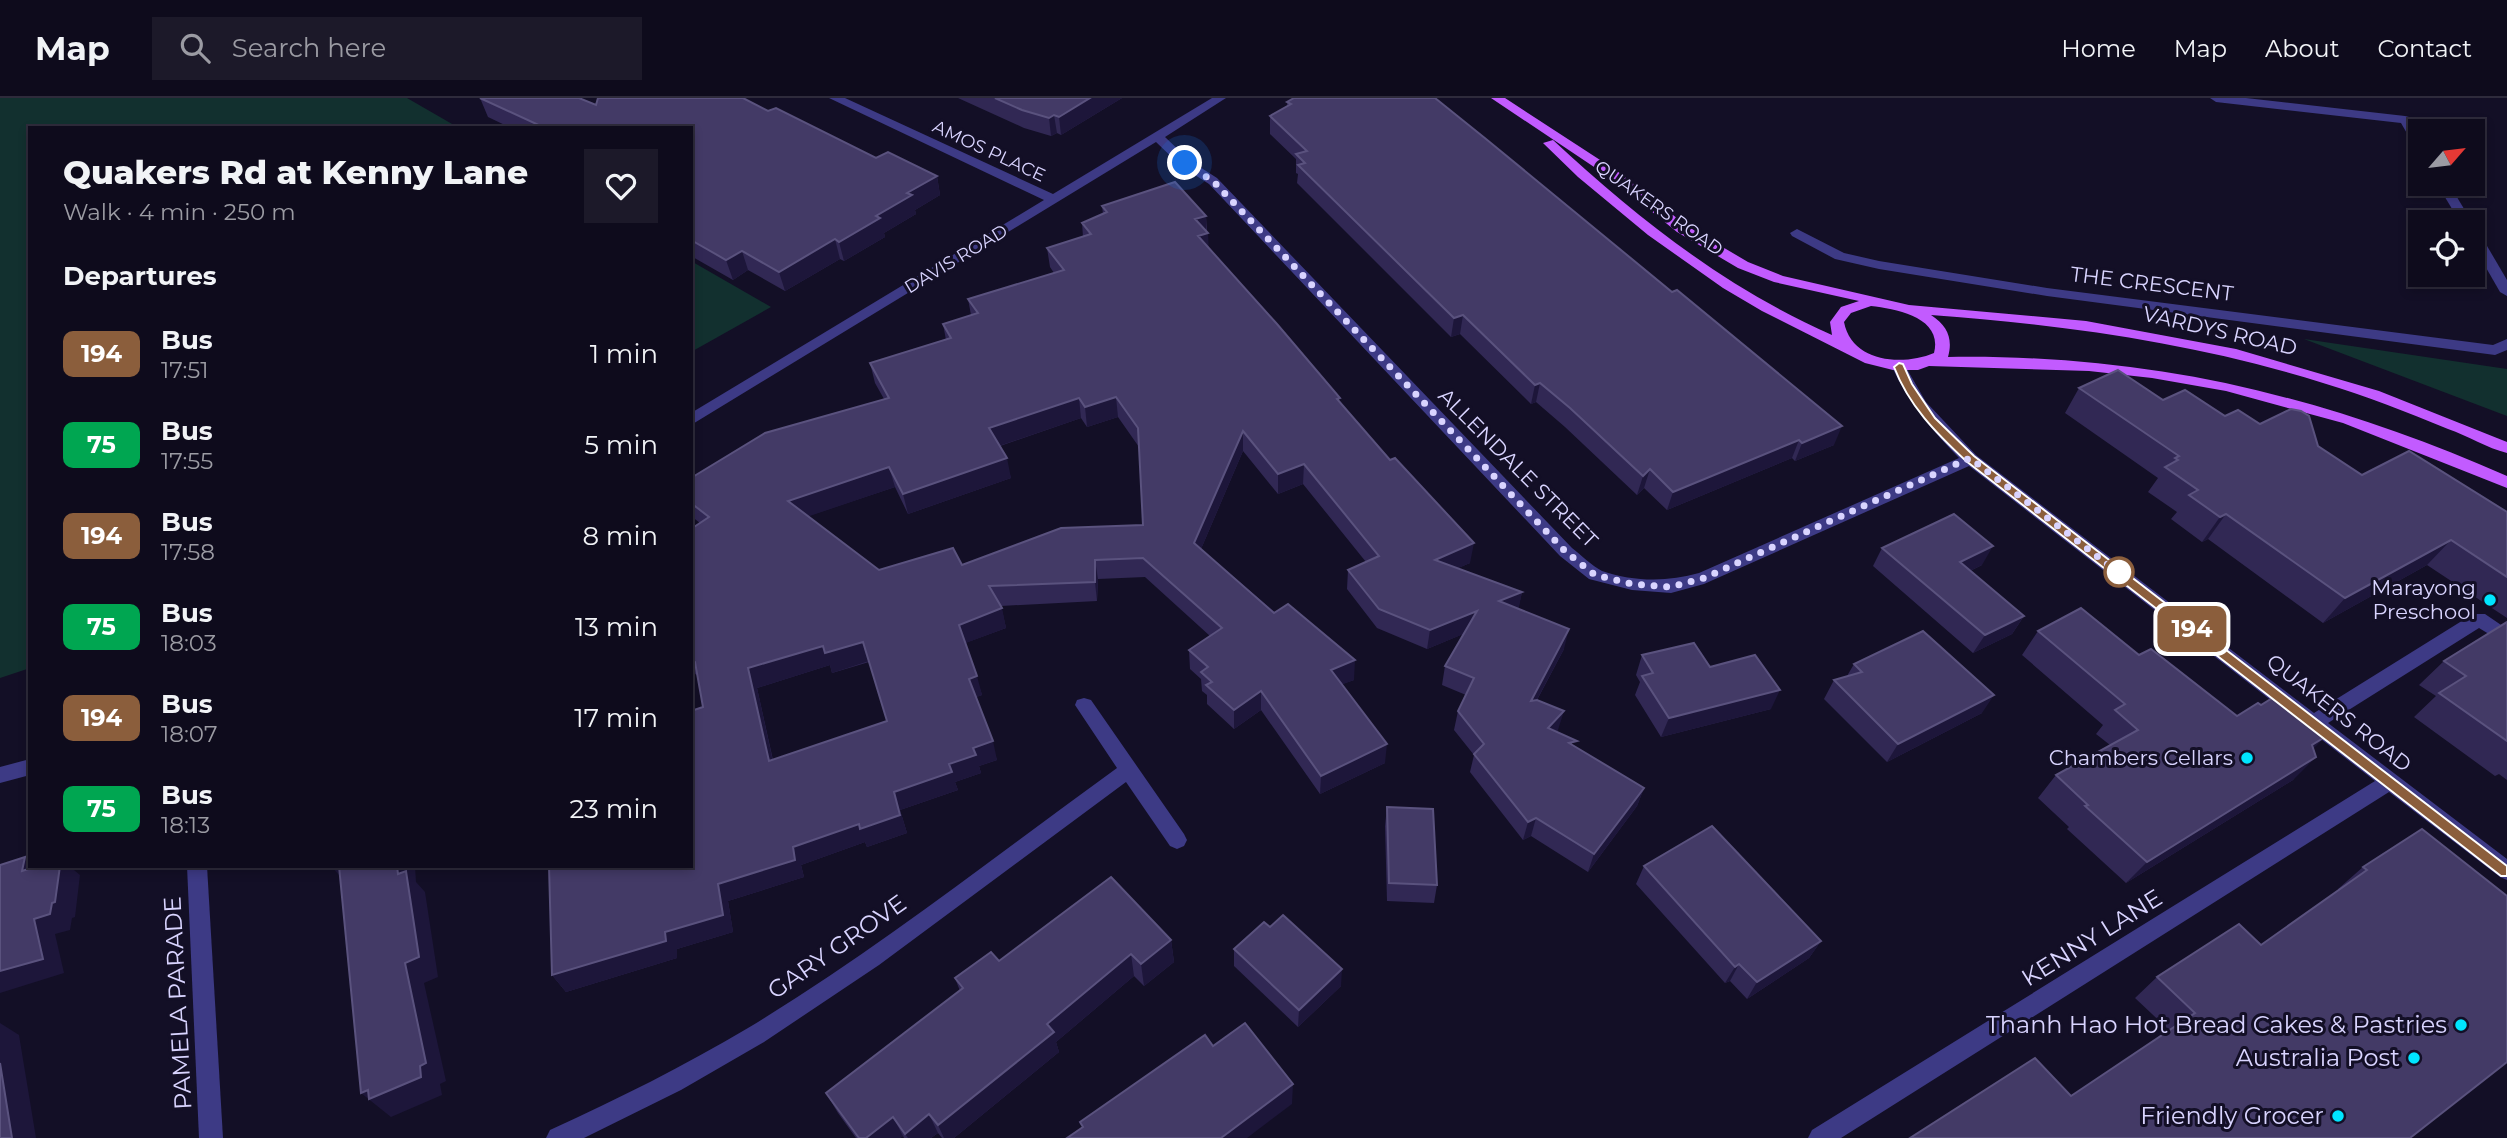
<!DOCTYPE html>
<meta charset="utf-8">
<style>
:root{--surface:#0e0b1c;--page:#1c1929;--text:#f1f3f6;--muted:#9b9ba3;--line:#2e2b3b}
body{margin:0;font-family:Montserrat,sans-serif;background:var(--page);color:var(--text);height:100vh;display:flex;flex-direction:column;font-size:26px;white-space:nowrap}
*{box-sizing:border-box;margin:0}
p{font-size:23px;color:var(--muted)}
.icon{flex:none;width:38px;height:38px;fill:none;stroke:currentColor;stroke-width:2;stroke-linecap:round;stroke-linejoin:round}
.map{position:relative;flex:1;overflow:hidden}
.sheet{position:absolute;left:28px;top:28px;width:665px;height:742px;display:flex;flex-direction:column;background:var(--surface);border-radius:0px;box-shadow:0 4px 10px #0003,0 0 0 2px var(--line)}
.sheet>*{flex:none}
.badge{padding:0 14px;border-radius:10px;font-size:24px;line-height:46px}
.needle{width:46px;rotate:62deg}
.controls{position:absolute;left:2408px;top:21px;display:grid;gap:14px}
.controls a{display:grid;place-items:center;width:77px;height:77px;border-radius:0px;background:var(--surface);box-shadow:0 4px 10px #0003,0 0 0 2px var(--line);font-size:35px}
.you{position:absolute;width:35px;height:35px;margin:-18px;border:5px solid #fff;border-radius:50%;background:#1a73e8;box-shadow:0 0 0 10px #1a73e833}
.map>.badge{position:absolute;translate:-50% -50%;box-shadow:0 0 0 4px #fff}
h2{padding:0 35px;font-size:26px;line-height:63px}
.round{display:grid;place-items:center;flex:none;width:74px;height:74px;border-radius:0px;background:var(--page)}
.headline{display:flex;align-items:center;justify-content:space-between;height:119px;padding:0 35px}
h1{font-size:33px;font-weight:800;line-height:52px}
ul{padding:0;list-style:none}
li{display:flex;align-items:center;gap:21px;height:91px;padding:0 35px}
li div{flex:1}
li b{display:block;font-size:26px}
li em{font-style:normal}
li .badge{min-width:77px;font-weight:700;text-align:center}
header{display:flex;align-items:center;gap:42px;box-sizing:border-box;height:98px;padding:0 35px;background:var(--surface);border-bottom:2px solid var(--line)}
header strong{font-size:33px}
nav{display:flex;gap:38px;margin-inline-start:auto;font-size:24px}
.search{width:490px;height:63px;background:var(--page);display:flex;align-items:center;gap:18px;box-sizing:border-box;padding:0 24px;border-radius:0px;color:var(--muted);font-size:26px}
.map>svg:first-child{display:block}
.green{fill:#12302f}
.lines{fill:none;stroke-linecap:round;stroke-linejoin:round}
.minor{fill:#3d3a85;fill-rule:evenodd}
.major{fill:#c25bff;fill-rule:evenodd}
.wall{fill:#312854;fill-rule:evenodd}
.shaded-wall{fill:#1d163a}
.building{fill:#433a66;stroke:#5a527e;stroke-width:2;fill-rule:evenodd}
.line{fill:#8b5e3c;stroke:#fff;stroke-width:2}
.walk{stroke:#d9d4ff;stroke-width:7;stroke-dasharray:0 12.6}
.stop-dot{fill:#fff;stroke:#8b5e3c;stroke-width:3.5}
.poi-dot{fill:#00e5ff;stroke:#130f26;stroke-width:2.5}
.labels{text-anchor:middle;stroke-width:6;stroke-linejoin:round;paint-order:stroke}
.far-street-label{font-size:18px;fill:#d9d4ff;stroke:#130f26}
.street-label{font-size:21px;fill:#d9d4ff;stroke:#130f26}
.poi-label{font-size:21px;fill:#d9d4ff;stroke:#130f26;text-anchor:end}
.near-street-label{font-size:24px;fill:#d9d4ff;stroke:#130f26}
.near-poi-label{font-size:24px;fill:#d9d4ff;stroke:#130f26;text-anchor:end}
</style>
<header>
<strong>Map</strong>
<div class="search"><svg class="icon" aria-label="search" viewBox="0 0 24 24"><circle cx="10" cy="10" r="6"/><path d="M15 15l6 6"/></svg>Search here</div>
<nav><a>Home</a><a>Map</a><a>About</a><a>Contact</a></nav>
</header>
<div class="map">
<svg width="2507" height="1040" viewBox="0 0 2507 1040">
<rect width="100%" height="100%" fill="#130f26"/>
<!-- green -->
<g class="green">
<polygon points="0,0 407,0 459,30 30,30 30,570 0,580"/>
<polygon points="691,163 771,209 691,254"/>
<polygon points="2304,241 2507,271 2507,318"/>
</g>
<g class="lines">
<!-- minor -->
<g class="minor">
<path d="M829,0h16l208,96 159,-96h14l-61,39 24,23 28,18 355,370c9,7 20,18 30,23 32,11 66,11 97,2l260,-115c-27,-28 -51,-56 -67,-91l7,-5 5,2 22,38 50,53 338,258 159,-99h12l22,15v16l-28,-17 -151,95 179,136v21l-7,-3 -111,-85 -548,346h-33l4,-8 563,-349 -406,-315 -265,118 -33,9 -39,-3 -43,-11 -29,-23 -351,-372 -28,-18 -25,-24 -465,283v-12l353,-213z"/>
<polygon points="2210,0 2246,0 2405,18 2409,19 2420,38 2420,52 2416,51 2401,25 2216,4"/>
<polygon points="2437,86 2449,86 2472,124 2460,124"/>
<polygon points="1797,131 1844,155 1879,163 2047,190 2493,247 2507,241 2507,252 2495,257 2047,198 1879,171 1835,161 1792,138 1790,135"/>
<polygon points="2473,132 2480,136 2507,182 2507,198 2500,194 2473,147"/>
<path d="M1084,600l7,2 93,134 3,6 -3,6 -7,3 -7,-3 -44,-64 -247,183 -115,77 -83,48 -97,48h-38l4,-8c68,-31 134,-64 198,-102 129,-78 247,-172 369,-260l-42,-63 2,-5z"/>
<polygon points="30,661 30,677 0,685 0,669"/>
<polygon points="187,768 207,768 223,1040 199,1040"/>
</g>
<!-- major -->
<path class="major" d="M1491,0h14l112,73 70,55 61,36 35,14 126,29 177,16 150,28 143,42 128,51v11c-20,-5 -39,-17 -59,-24 -41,-17 -82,-33 -125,-46 -128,-40 -258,-58 -392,-68 17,11 22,24 17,42 202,-3 374,38 559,119v12l-164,-65 -117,-32 -74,-13 -63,-7 -160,-5 -11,4h-25l-28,-7 -103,-52 -39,-23 -75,-53 -70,-58 -35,-34 10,-3c84,78 174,149 279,195l-2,-13 11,-15 18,-6 -85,-19 -36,-14 -61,-36 -68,-55zM1871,208c27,3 72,12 63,47 -31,13 -82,10 -90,-31l7,-9z"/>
</g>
<!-- wall -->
<g class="wall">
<polygon points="480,0 579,0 596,7 598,0 743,0 768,13 776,10 876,60 888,54 937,78 940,97 915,112 916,116 884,135 885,139 844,163 840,161 785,193 748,172 733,182 691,158 691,30 511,30 488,19"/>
<polygon points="958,0 1122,0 1061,37 1057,35 1051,38 1024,30"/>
<polygon points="1294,0 1834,347 1795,363 1792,360 1667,412 1644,390 1637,397 1565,329 1536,304 1531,306 1460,236 1451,239 1297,85 1298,76 1296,75 1296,61 1270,36 1270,18 1287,8 1287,4"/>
<path d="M1102,108l104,10 2,31 132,156 130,160 -12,5 64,24 -4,17 46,40 -27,51 21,30 -2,2 20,15 68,41 -7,18 -49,66 -57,-36 -8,4 -53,-68 4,-17 -20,-25 4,-19 8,-16 -24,-10 3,-19 18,-32 -36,15 -50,-21 -30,-39 1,-19 18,-8 -63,-78 -25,10 -35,-43 -42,98 153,131 -12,4 43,79 -65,31 -59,-84 -27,19 -27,-25v-9l-5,-4 -1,-12 -11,-10 -1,-19 21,-14 -65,-59 -47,2 -1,22 -96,5 5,22 -41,15 17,52 -6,2 21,63 -18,6 2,7 -26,9 3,8 -58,20 7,23 -40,14 -2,-5 -64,23 3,12 -76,24 5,31 -56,17v9l-111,34 -14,-17 139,-109 12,-159 -5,-31 -7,-5v-142l9,-6 -9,-7v-38l193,-79 -9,-16 -5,-20 76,-23 -3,-16 28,-9 -3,-16 86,-26 -4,-6 -3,-19 36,-11 -1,-14 21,-9zM1118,319l21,30 4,78 -181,40 -83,5 -71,-54 87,-29 13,27 103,-36 -11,-32 81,-28 6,9zM869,564l18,59 -114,39 -16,-72 73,-23 2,8z"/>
<polygon points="2079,290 2163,302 2260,326 2318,348 2362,377 2507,414 2507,520 2427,467 2323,525 2208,441 2202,444 2171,421 2177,414 2148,394 2158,380 2065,315"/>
<polygon points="1882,450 1982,467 1970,473 2024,518 2012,536 1973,555 1873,468"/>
<polygon points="2507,524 2507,682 2499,676 2495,678 2414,619 2436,598 2419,587 2444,563"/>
<polygon points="2038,533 2139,557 2237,618 2313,651 2293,682 2126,785 2067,731 2069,729 2038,700 2056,677 2110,647 2096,636 2103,627 2022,557"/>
<polygon points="1642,557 1710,569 1771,611 1661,639 1635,597 1640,584 1636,577"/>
<polygon points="1854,566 1982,615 1887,664 1824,601 1834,582 1847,578"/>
<polygon points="1387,709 1437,787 1434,805 1387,803 1385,728"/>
<polygon points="2422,731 2410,1040 2071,998 2169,932 2135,900 2157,879 2261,847 2339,792 2338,791 2363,769"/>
<polygon points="1644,768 1821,843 1809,860 1747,901 1730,883 1725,885 1636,786"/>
<polygon points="1270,829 1341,888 1298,929 1234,868 1234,851"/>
<polygon points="1171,842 1174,864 1144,888 1134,878 1056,944 1059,954 954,1040 942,1040 938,1035 931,1040 904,1040 903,1038 900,1040 856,1040 838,1015 826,995 960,893 955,880 999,863"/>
</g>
<!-- shaded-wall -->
<g class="shaded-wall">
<polygon points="1090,0 1122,0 1061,37 1059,19"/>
<polygon points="1054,17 1057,35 1051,38 1049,20"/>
<polygon points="937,78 940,97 915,112 916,116 884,135 885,139 844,163 839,144 907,95"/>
<polygon points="1206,118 1206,136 1208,135 1209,155 1199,158 1195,121"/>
<polygon points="835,141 840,161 785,193 779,174"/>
<polygon points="742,153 748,172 733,182 726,162"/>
<polygon points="1463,217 1460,236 1451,239 1454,220"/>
<polygon points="1540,285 1536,304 1531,306 1535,287"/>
<polygon points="1116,299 1118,319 1087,329 1085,309"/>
<polygon points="1079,300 1081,320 993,350 989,330"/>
<polygon points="1842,328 1834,347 1795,363 1802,345"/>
<polygon points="1243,333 1243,353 1195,465 1194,445"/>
<polygon points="1799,342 1792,360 1667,412 1673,394"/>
<polygon points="1007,360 1011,380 908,416 903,396"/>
<polygon points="1304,366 1303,386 1278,396 1278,376"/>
<polygon points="889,369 895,389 795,423 788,403"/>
<polygon points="1650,371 1644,390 1637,397 1643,378"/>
<polygon points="2226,416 2208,441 2202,444 2220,419"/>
<polygon points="2451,442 2427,467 2323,525 2345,500"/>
<polygon points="1474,445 1470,465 1432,481 1435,462"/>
<polygon points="1993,448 1982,467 1949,483 1960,464"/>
<polygon points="1095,462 1098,481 1097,503 1095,484"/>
<polygon points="1522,494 1518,514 1499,503"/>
<polygon points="1002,510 1006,530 963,546 959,527"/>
<polygon points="1477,513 1473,532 1427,551 1430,532"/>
<polygon points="2024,518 2012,536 1973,555 1985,537"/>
<polygon points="1569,531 1564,551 1526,622 1531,603"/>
<polygon points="863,544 869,563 832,575 830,567 757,590 777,682 769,663 748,570 823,548"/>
<polygon points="1355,562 1354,582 1330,591 1331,572"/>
<polygon points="977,578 982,597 974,600 969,581"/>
<polygon points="1780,592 1771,611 1661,639 1669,620"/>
<polygon points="1261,593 1261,612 1234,631 1234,612"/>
<polygon points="1994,597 1982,615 1887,664 1898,646"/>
<polygon points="1564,613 1558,632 1543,649 1548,630"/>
<polygon points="2325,639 2302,662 2312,647"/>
<polygon points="993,643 997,662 979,668 981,675 955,684 958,692 900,712 907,735 867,749 865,744 801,767 804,779 728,803 733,834 677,851 677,860 566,894 552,877 665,834 718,786 793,749 894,694 949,666 973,650"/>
<polygon points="1387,646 1385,665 1320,696 1321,678"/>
<polygon points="2316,659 2293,682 2126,785 2147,764"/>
<polygon points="1644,690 1637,708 1588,774 1594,756"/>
<polygon points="1536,720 1531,738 1523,742 1528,724"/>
<polygon points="25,759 30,763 30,768 36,768 22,773"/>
<polygon points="60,768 69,768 80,777 75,819 72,820 70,832 55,836 64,875 0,895 0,873 34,821"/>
<polygon points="331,768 353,768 339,777"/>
<polygon points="397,768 415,768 416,784 425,794 438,879 424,885 446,983 440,986 442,997 391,1019 361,995 405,865"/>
<polygon points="1171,842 1174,864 1144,888 1141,866"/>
<polygon points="1821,843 1809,860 1747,901 1757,884"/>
<polygon points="1131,856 1134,878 1056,944 1059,954 954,1040 944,1040 938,1027 1047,926"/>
<polygon points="1739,866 1730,883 1725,885 1735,869"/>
<polygon points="1342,871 1341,888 1298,929 1299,912"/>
<polygon points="0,925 19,937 36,1040 12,1040 0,965"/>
<polygon points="1293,986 1292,1006 1247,1040 1221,1040"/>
<polygon points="929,1016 938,1035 931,1040 908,1040 905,1036"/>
<polygon points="893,1019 903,1038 900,1040 866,1040"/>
</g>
<!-- building -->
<g class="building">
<polygon points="480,0 579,0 596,7 598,0 743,0 768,13 776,10 876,60 888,54 937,78 907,95 912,97 876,118 880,120 839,144 835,141 779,174 742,153 726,162 691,142 691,30 545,30"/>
<polygon points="995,0 1090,0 1059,19 1054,17 1049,20 1022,12"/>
<polygon points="1294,0 1435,0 1486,41 1672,194 1677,192 1842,328 1802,345 1799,342 1673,394 1650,371 1643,378 1570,310 1540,285 1535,287 1463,217 1454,220 1298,67 1305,65 1296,56 1307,53 1270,18 1291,6 1287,4"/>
<path d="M1175,84l31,34 -11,3 13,14 -10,3 79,88 63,74 -3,1 53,61 5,-2 79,85 -39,17 87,32 -23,9 70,28 -38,72 6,-1 27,11 -16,17 29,13 -8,2 75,45 -50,66 -58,-36 -8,4 -54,-68 10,-10 -26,-33 16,-33 -29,-12 32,-55 -47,19 -51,-21 -31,-39 31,-14 -75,-92 -26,10 -35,-43 -49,112 80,70 14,-9 67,56 -24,10 56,74 -66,32 -60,-85 -27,19 -28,-25 6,-3 -11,-10 7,-5 -19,-17 33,-22 -79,-70 -48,2v22l-106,4 13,22 -43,17 18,51 -8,3 24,62 -20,7 3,7 -27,9 3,8 -58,20 6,23 -40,14 -1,-5 -66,23 2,13 -77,24 5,31 -58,17 1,9 -114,34 -3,-109h142v-155l12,-4 -8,-45 -4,-3v-130l18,-12 -18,-14v-25l74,-45 124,-35 -19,-35 81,-25 -8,-14 35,-11 -10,-14 96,-29 -17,-22 44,-14 -9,-11 25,-11 -5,-6zM1116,299l22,31 5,97 -82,3 -99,37 -9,-17 -74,22 -91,-69 101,-34 14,27 104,-36 -18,-30 90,-30 6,9zM863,544l24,79 -118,40 -21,-93 75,-22 2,7z"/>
<polygon points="2118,272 2163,302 2185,292 2225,318 2238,312 2260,326 2291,311 2301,313 2309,318 2318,348 2362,377 2409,353 2507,414 2507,479 2451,442 2345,500 2226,416 2220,419 2189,397 2198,392 2165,369 2178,362 2175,360 2179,358 2079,290"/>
<polygon points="1954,416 1993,448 1960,464 2024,518 1985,537 1882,450"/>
<polygon points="2081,510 2139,557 2151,551 2237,618 2258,605 2261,607 2274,599 2325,639 2312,647 2316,659 2147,764 2085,708 2088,707 2056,677 2138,632 2115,612 2125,606 2038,533"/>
<polygon points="2507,524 2507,643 2439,595 2466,578 2444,563"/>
<polygon points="1923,533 1994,597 1898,646 1834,582 1862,574 1854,566"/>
<polygon points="1694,545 1710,569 1755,557 1780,592 1669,620 1642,578 1653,575 1642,557"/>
<polygon points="1387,709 1433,711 1437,787 1389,785"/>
<polygon points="1712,728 1821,843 1757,884 1739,866 1735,869 1644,768"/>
<polygon points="2422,731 2507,798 2507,964 2410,1040 1910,1040 2035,960 2071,998 2195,915 2157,879 2239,826 2261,847 2367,772 2363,769"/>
<polygon points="25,759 22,773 38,768 60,768 55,804 52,805 50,816 34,821 43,861 0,873 0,767"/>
<polygon points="339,768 397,768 398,776 406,773 419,859 405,865 426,965 420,968 421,979 369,1001 368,992 361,995"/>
<polygon points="1111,779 1171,842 1141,866 1131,856 1047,926 1054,934 938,1027 929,1016 905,1036 893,1019 866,1040 859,1040 826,995 963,890 955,880 991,854 999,863"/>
<polygon points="1283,817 1342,871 1299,912 1234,851 1264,824 1270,829"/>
<polygon points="1245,925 1293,986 1221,1040 1067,1040 1083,1029 1080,1024 1205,937 1213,948"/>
<polygon points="0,965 12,1040 0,1040"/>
</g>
<!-- line -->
<path class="line" d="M1899,265l4,1 9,20 23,34 39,38 533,410v10h-6l-535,-415c-30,-28 -57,-55 -72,-94z"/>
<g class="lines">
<!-- walk -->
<polyline class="walk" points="1185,65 1213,83 1566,454 1595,477 1632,486 1671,489 1704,480 1970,360 2120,476 2119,474"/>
</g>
<!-- markers -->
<circle class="stop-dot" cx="2119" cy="474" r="14"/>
<g class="poi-dot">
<circle cx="2490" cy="502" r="7"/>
<circle cx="2247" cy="660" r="7"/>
<circle cx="2461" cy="927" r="7"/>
<circle cx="2414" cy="960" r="7"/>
<circle cx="2338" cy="1018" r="7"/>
</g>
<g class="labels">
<!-- far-street labels -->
<g class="far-street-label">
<text transform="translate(989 53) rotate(25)" y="6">AMOS PLACE</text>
<text transform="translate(1659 110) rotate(35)" y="6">QUAKERS ROAD</text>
<text transform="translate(956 161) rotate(-31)" y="6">DAVIS ROAD</text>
</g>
<!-- street labels -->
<g class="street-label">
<text transform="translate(2152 186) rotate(7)" y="7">THE CRESCENT</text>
<text transform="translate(2220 233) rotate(13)" y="7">VARDYS ROAD</text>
<text transform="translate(1518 370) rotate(45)" y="7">ALLENDALE STREET</text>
<text transform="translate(2339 615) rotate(38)" y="7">QUAKERS ROAD</text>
</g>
<!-- poi labels -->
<g class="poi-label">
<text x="2476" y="497">Marayong<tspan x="2476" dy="24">Preschool</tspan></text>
<text x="2233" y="667">Chambers Cellars</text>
</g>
<!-- near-street labels -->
<g class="near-street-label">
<text transform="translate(2092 840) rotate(-32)" y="8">KENNY LANE</text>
<text transform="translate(837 849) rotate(-35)" y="8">GARY GROVE</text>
<text transform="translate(178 905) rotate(-93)" y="8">PAMELA PARADE</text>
</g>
<!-- near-poi labels -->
<g class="near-poi-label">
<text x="2447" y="935">Thanh Hao Hot Bread Cakes &amp; Pastries</text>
<text x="2400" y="968">Australia Post</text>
<text x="2324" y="1026">Friendly Grocer</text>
</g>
</g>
</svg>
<div class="controls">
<a><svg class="needle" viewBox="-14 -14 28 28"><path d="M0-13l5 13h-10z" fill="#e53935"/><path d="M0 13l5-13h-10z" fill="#9b9ba3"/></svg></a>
<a><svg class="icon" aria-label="locate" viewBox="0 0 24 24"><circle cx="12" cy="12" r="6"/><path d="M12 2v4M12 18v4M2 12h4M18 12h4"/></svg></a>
</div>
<div class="you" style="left:1185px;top:65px"></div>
<b class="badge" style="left:2192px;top:531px;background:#8b5e3c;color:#fff">194</b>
<section class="sheet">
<div class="headline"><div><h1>Quakers Rd at Kenny Lane</h1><p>Walk · 4 min · 250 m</p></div><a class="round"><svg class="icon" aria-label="heart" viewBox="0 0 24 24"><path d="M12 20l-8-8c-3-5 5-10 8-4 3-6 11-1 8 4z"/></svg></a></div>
<h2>Departures</h2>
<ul>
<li><span class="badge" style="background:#8b5e3c;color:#fff">194</span><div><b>Bus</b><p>17:51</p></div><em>1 min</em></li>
<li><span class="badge" style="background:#00a651;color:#fff">75</span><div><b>Bus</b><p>17:55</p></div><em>5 min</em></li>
<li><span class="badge" style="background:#8b5e3c;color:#fff">194</span><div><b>Bus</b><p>17:58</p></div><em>8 min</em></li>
<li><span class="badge" style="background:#00a651;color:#fff">75</span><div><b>Bus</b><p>18:03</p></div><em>13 min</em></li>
<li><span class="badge" style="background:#8b5e3c;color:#fff">194</span><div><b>Bus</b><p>18:07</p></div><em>17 min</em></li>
<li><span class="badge" style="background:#00a651;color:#fff">75</span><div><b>Bus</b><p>18:13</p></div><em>23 min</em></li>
</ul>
</section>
</div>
